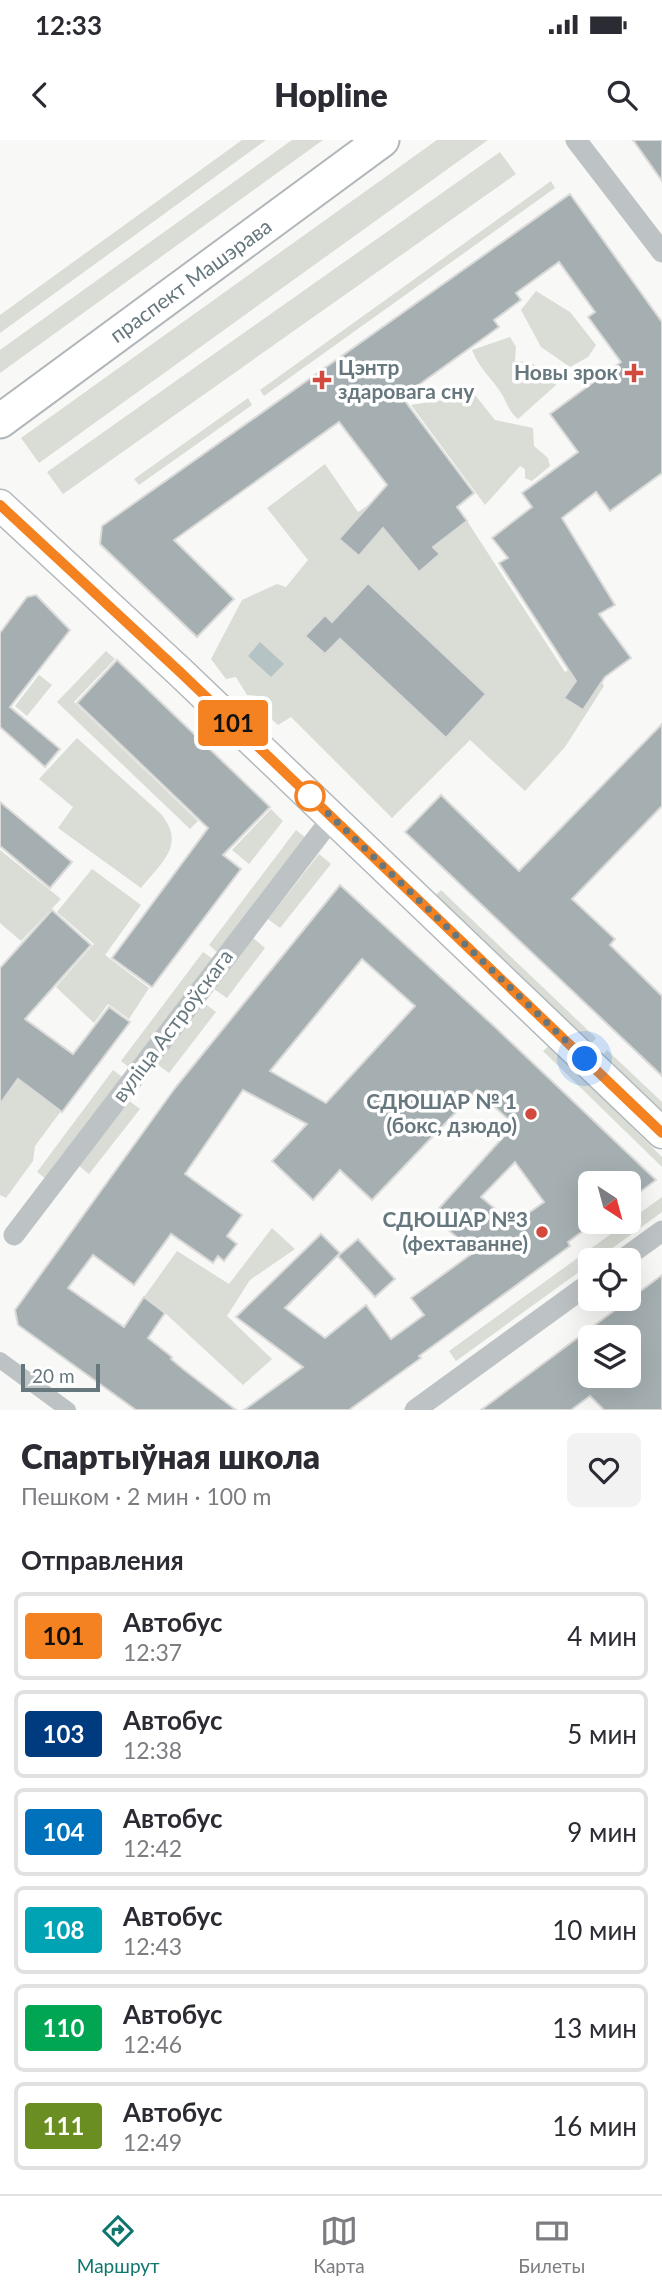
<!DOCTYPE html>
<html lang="ru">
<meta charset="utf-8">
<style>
:root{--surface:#fff;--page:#f2f2f3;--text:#2b2b33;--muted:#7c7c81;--line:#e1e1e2;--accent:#0f766e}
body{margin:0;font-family:Lato,sans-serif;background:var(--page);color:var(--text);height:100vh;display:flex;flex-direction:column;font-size:26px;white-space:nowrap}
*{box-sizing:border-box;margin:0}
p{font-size:23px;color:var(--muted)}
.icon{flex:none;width:38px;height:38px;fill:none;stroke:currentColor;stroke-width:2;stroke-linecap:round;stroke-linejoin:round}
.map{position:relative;height:1270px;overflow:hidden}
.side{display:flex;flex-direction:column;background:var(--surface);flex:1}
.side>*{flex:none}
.badge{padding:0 14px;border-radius:5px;font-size:24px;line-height:46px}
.needle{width:46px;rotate:144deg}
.fabs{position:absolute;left:578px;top:1031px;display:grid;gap:14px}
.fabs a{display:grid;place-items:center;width:63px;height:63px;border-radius:10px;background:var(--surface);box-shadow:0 7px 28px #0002;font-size:35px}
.scale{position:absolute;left:21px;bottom:18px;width:79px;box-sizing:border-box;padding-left:7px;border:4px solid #66777e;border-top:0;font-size:19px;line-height:24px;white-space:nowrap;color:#66777e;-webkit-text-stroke:5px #fff;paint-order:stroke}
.you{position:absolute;width:35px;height:35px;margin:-18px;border:5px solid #fff;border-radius:50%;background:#1a73e8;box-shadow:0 0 0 10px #1a73e833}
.map>.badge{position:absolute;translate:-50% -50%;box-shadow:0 0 0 4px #fff}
h2{padding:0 21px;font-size:26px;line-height:63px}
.round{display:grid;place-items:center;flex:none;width:74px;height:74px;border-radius:10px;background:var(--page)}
.head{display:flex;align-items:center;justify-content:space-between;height:119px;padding:0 21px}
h1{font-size:33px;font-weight:800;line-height:52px}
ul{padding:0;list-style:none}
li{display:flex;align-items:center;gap:21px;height:88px;margin:0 14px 10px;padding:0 7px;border:4px solid var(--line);border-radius:10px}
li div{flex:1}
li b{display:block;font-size:26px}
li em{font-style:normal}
li .badge{min-width:77px;font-weight:700;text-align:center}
.status{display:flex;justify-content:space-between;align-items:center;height:49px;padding:0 35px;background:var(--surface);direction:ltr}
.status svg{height:19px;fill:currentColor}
header{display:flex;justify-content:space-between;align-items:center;height:91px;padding:0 21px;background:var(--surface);font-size:32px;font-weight:800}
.tabs{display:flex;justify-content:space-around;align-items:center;height:98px;border-top:2px solid var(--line);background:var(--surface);font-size:19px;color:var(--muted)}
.tabs a{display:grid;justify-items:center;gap:4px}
.tabs .current{color:var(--accent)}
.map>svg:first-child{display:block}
.green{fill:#d9ddd6}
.water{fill:#b6c3c4}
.building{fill:#a5afb2;stroke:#dadad8;stroke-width:2;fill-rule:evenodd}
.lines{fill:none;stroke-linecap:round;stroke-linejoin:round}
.secondary-casing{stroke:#b2b9bc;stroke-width:33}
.primary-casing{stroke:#b1b7ba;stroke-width:37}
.pedestrian{stroke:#bdc3c5;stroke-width:16}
.minor{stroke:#bdc3c5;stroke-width:21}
.secondary{stroke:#fff;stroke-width:30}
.primary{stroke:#fff;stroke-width:33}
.line-casing{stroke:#fff;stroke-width:16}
.line{stroke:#f58220;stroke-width:10}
.walk{stroke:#66777e;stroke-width:7;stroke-dasharray:0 12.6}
.poi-dot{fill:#d14a3d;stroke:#fff;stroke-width:2.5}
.stop-dot{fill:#fff;stroke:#f58220;stroke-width:3.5}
.labels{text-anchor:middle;stroke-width:7;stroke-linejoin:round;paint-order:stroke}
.street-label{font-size:21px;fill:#66777e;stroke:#fff}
.poi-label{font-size:21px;font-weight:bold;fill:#66777e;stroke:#fff;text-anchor:end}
</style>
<div class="status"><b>12:33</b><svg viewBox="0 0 49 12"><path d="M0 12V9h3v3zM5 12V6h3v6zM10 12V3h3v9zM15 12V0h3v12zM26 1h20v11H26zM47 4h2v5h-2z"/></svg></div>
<header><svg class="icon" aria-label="back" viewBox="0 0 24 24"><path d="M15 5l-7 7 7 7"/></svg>Hopline<svg class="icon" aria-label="search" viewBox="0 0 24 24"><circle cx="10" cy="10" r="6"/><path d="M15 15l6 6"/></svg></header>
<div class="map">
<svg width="662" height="1270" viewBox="0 0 662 1270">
<rect width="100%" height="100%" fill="#f8f8f6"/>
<!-- green -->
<g class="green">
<polygon points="242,0 266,0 0,193 0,175"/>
<polygon points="292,0 323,0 0,233 0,210"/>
<polygon points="437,0 488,0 39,323 21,298"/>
<polygon points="500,12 516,34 63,354 47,332"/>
<polygon points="551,41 555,48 264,256 260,250"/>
<polygon points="536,151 570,172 596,205 588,217 570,227 541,207 521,170"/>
<path d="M510,197l6,10 -1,14 13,1 29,14 -1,9 -38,34c-8,-7 -10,-13 -15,-23 -9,-16 -24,-27 -31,-46z"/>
<polygon points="475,255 495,280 533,288 534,306 548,318 550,326 532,341 525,338 525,329 520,326 485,365 411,265"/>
<polygon points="248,258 252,265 139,345 134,339"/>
<polygon points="325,324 358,372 384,355 420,397 460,370 565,532 587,518 604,546 565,607 525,651 470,600 392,678 291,577 278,585 256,565 258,556 247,555 236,537 226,539 211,519 242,460 277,444 286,447 308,420 267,368"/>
<polygon points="106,511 115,519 74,562 198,681 190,689 57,562"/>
<polygon points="39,535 52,545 27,576 15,566"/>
<path d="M77,598l83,75c27,31 2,49 -19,75l-83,-60 15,-21 -34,-28z"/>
<polygon points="271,669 283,681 249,724 232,710"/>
<polygon points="296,690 306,698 218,813 209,805"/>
<polygon points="0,710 61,759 21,801 0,783"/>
<polygon points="319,714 331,724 280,788 268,779"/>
<polygon points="92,729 141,765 105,815 149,848 129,879 108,864 94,883 56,847 94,804 57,772"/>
<polygon points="441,750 596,898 590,905 434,757"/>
<polygon points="253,798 265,808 227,858 214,849"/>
<polygon points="203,812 213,819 130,928 121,921"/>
<polygon points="203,862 216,872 169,933 157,924"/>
<polygon points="549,906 662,1017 662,1027 543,911"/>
<polygon points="607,910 662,962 662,975 601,917"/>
<polygon points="113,930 122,937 46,1039 37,1032"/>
<polygon points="32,933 45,943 47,961 61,971 35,1006 33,1021 6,1058 0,1055 0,963 19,940 22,942"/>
<polygon points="128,960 140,969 89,1034 78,1025"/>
<polygon points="662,1057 662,1072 596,1120 590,1120 590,1124 456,1221 449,1211"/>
<polygon points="272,1088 295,1109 250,1140 227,1176 272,1219 243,1245 165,1173 144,1157 177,1111 229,1144"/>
</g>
<!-- water -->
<polygon class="water" points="260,502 284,524 271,537 248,516"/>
<!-- building -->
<g class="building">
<polygon points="633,0 662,0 662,41"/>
<polygon points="570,54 662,182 662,333 610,371 596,352 562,378 615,465 599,474 631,518 605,537 583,570 564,558 576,541 499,423 508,418 492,398 532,367 522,353 578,312 550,274 621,222 588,177 595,172 559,122 516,153 521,160 494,180 499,187 402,257 474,353 457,367 467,381 433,407 440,414 419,432 383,388 359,416 339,399 387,345 339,282 174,400 234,459 197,497 100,404 102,386"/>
<polygon points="368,443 486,554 446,598 340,499 325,514 305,496 325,475 332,482"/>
<polygon points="36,455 70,490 10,567 60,609 45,627 0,587 0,493 27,457"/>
<polygon points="117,520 270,667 223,715 241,729 152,847 112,818 208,688 77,563"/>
<polygon points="662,584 662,666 572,759 615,799 610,805 662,856 662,936 405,692 441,655 519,731"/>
<polygon points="0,662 72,722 50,748 0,706"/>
<path d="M340,745l155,142 161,153 -28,21v-18h-38v39h5l-27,20 2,4 -151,110 2,2 -72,52h-105l59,-43 -67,-50 85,-83 19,19 -55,55 40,30 41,-33 25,34 33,-24 -13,-17 63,-46 -42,-36 82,-91 -37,-35 -105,110 -32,-30 -27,30 -41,-39 35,-37 -64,-34 -58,84 57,41 -15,21 10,8 -13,17 -6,-5 -5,7 -42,-29 -37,51 -41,-30 -25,33 56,39 20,-30 21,16 -17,25 24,19 -1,2 12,10 53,41h-100l-118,-85 -3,-15 160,-222zM362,819l53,47 -89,97 -56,-32zM515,1022l29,40 -31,22 -32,-27z"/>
<polygon points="52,770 91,805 25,879 73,914 109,867 130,882 62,972 18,939 0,964 0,828"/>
<polygon points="358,1099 395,1139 375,1157 338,1116"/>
<path d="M662,1135v135h-58l-14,-14 -19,14h-90zM590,1197h38v39h-38z"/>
</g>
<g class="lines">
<!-- secondary casing -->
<g class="secondary-casing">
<polyline id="secondary" points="0,365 180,532 662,993"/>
</g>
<!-- primary casing -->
<g class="primary-casing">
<polyline id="primary" points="0,281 382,0"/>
</g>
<!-- pedestrian -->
<polyline class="pedestrian" points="0,1220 68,1270"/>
<!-- minor -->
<g class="minor">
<polyline points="576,0 662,112"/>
<polyline points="14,1095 332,678"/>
<polyline points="622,1120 662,1091"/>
<polyline points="415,1270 590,1143"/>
</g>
<!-- secondary -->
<use href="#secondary" class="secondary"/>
<!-- primary -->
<use href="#primary" class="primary"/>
</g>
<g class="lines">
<!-- line casing -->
<g class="line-casing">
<polyline id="line" points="0,365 180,532 662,993"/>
</g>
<!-- line -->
<use href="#line" class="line"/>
<!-- walk -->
<polyline class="walk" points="310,656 585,919"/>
</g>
<!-- markers -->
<g class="poi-dot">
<path d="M630.5 222.5h7v7h7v7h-7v7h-7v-7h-7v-7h7z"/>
<path d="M318.5 229.5h7v7h7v7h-7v7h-7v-7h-7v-7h7z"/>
<circle cx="531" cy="974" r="7"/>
<circle cx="542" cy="1092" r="7"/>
</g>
<circle class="stop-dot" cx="310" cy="656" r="14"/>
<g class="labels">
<!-- street labels -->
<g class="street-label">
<text transform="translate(191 141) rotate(-36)" y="7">праспект Машэрава</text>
<text transform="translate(173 886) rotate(-53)" y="7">вуліца Астроўскага</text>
</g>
<!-- poi labels -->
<g class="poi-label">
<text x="338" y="235" text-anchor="start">Цэнтр<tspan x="338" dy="24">здаровага сну</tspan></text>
<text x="618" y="240">Новы зрок</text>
<text x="517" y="969">СДЮШАР № 1<tspan x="517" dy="24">(бокс, дзюдо)</tspan></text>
<text x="528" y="1087">СДЮШАР №3<tspan x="528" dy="24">(фехтаванне)</tspan></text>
</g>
</g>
</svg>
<div class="fabs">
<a><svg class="needle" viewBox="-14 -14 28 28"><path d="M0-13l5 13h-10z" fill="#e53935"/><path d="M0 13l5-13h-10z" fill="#7c7c81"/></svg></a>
<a><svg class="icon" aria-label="locate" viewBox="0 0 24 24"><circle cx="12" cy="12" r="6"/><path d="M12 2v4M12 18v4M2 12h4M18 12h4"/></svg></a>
<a><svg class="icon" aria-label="layers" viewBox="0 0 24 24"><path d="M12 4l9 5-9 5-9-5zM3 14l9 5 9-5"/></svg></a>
</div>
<div class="scale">20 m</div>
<div class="you" style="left:585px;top:919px"></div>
<b class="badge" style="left:233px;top:583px;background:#f58220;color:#111">101</b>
</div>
<section class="side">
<div class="head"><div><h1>Спартыўная школа</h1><p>Пешком · 2 мин · 100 m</p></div><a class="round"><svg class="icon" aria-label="heart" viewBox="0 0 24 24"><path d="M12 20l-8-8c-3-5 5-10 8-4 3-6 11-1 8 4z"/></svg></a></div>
<h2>Отправления</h2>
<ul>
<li><span class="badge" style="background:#f58220;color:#111">101</span><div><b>Автобус</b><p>12:37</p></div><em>4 мин</em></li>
<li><span class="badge" style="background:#003b80;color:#fff">103</span><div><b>Автобус</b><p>12:38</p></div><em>5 мин</em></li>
<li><span class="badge" style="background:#0072bc;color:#fff">104</span><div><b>Автобус</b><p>12:42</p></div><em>9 мин</em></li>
<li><span class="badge" style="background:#00a3b4;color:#fff">108</span><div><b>Автобус</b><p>12:43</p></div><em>10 мин</em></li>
<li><span class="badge" style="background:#00a651;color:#fff">110</span><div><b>Автобус</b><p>12:46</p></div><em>13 мин</em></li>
<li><span class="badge" style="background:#6b8e23;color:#fff">111</span><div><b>Автобус</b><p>12:49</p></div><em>16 мин</em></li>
</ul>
</section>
<nav class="tabs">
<a class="current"><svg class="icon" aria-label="directions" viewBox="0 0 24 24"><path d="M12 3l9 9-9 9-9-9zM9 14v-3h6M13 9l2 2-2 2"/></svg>Маршрут</a>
<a><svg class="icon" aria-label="map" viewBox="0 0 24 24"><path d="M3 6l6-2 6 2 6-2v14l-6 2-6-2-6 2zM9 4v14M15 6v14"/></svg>Карта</a>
<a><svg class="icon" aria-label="tickets" viewBox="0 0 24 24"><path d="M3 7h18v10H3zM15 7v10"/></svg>Билеты</a>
</nav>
